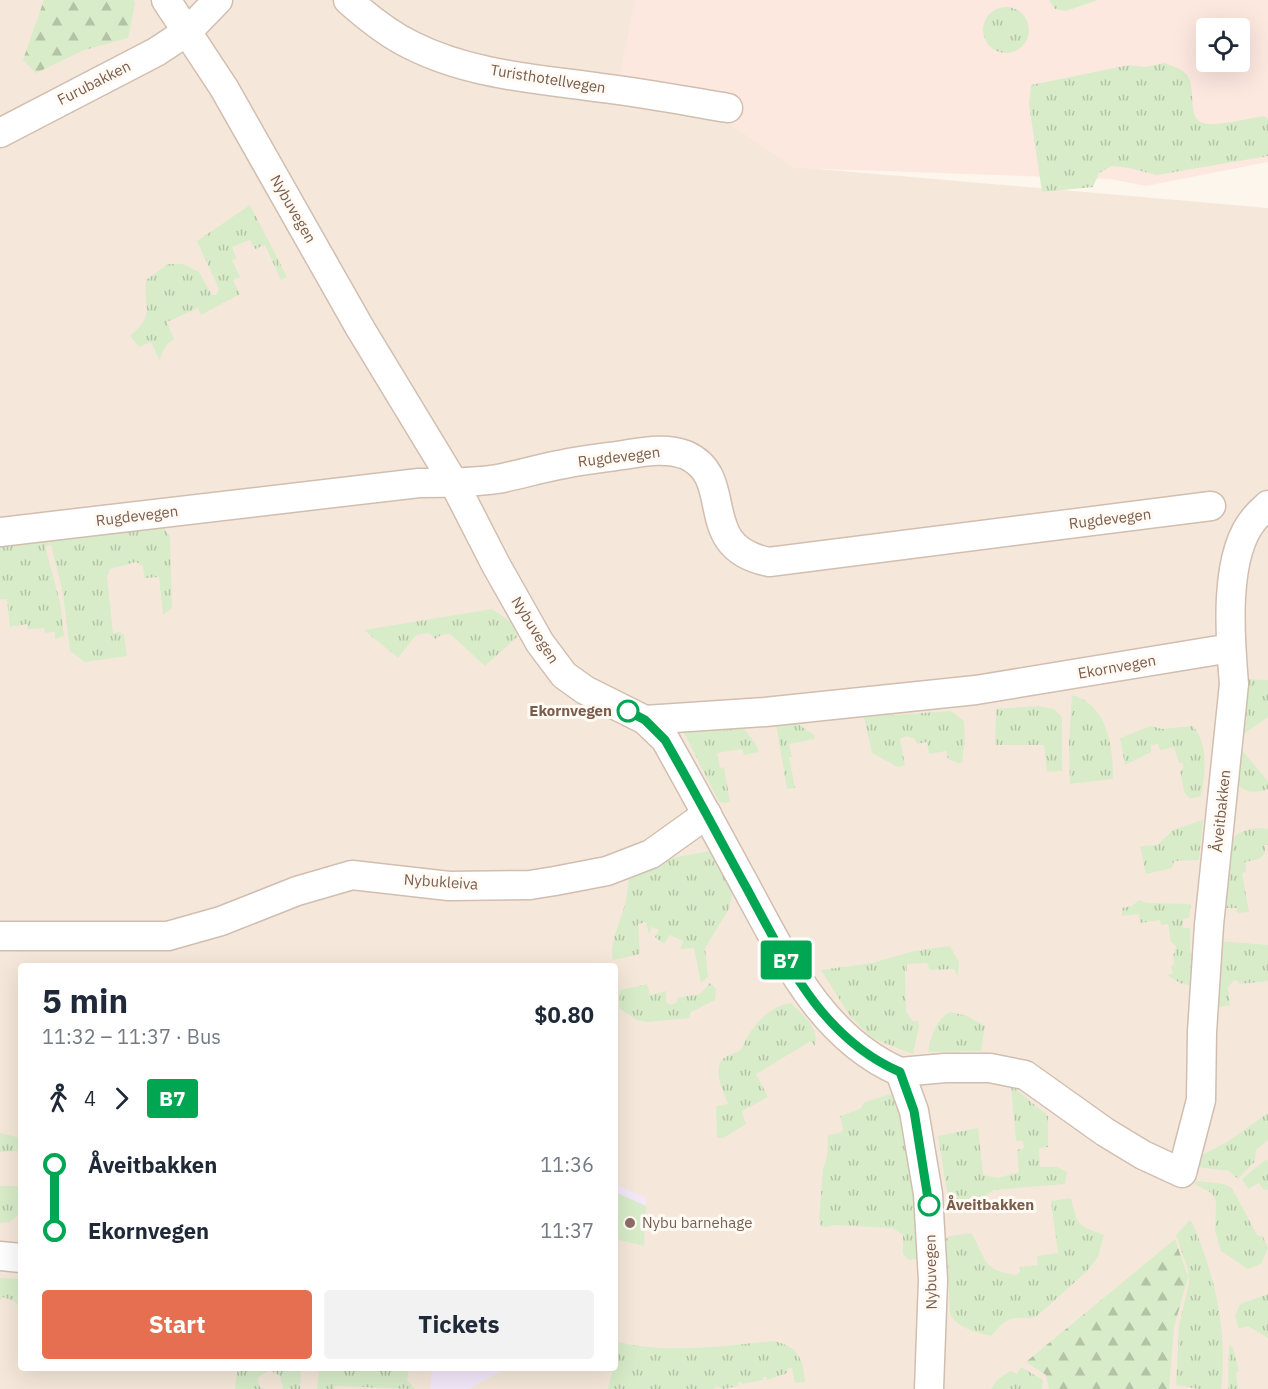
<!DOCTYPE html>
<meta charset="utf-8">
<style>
:root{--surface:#fff;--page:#f2f2f3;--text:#1f2937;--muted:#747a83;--accent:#e76f51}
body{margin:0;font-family:"IBM Plex Sans",sans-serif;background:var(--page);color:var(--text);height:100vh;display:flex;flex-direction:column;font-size:22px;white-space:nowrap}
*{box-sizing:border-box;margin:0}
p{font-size:20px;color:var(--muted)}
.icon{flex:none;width:33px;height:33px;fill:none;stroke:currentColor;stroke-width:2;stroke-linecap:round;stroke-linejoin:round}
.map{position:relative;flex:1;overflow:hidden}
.side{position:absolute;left:18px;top:963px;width:600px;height:408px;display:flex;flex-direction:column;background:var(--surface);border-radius:6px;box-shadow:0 6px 24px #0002}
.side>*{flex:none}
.badge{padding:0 12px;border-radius:4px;font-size:21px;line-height:39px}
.tools{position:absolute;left:1196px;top:18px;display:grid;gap:12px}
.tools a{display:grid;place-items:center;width:54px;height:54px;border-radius:6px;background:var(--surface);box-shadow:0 6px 24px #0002;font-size:30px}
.map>.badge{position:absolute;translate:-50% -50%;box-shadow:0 0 0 3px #fff}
.legs{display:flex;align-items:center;gap:9px;height:66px;padding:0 24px;font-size:20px}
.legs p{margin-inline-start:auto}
.overview{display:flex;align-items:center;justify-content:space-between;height:102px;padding:0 24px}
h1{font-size:33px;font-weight:800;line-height:45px}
.primary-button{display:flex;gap:12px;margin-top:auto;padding:12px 24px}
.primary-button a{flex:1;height:69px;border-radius:6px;background:var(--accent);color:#fff;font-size:24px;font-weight:800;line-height:69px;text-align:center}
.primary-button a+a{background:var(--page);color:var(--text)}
ul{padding:0 24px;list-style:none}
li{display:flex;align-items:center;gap:21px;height:66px;font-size:22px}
li i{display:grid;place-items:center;width:9px;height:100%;margin:0 8px;background:currentColor}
li i::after{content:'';width:15px;height:15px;margin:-8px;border:4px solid;border-radius:50%;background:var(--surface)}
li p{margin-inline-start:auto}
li:first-child i{background:linear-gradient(#0000 50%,currentColor 0)}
li:last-child i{background:linear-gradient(currentColor 50%,#0000 0)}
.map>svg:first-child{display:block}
.residential{fill:#f5e8da;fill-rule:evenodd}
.commercial{fill:#fde8e0;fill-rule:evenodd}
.education{fill:#f3e8fa}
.grass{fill:url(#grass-tufts)}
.forest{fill:url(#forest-firs)}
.park{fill:#d8ecc9}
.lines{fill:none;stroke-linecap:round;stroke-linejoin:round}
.minor-casing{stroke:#d1beb0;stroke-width:31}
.minor{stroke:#fff;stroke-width:28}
.line-1-casing{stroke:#fff;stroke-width:14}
.line-1{stroke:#00a651;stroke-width:9}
.stop-1-dot{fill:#fff;stroke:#00a651;stroke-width:3}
.education-dot{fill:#8d6e63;stroke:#fffaf3;stroke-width:2}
.labels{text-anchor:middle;stroke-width:6;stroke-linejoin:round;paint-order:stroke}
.street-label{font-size:15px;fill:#7a5c4d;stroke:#fffaf3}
.stop-label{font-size:15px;font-weight:bold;fill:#7a5c4d;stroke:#fffaf3;text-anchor:end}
.education-label{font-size:15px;fill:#785e54;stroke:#fffaf3;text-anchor:start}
</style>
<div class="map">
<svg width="1268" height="1389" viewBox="0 0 1268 1389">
<defs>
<pattern id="grass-tufts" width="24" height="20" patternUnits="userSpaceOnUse" patternTransform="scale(1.5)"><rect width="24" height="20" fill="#d8ecc9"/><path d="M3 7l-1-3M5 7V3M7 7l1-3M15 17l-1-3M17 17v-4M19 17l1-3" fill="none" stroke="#b4c2a5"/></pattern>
<pattern id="forest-firs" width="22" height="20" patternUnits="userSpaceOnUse" patternTransform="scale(1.5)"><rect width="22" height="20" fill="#d8ecc9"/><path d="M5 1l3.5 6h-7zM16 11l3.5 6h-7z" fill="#b4c2a5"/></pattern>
</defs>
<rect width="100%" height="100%" fill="#fdf6ec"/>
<!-- residential -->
<path class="residential" d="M0,0h659l31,21 129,148 449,39v1181h-1268zM21,966h594v402h-594z"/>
<!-- commercial -->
<path class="commercial" d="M635,0h633v162l-122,24 -36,-7 -315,-11 -126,-85 -49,-7zM1206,28h33v34h-33z"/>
<!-- education -->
<g class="education">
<polygon points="615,1184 646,1198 644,1246 615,1239"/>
<polygon points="432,1368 507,1368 469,1389 430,1389"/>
</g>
<!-- grass -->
<g class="grass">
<polygon points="1049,0 1098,0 1066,11 1055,9"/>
<circle cx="1006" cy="30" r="23"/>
<path d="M1165,63c7,3 17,6 21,11 13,14 -3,49 23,50 16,1 39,-6 56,-8l3,4v36l-111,19 -28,-7 -17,-2 -13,7 -6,14 -51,5 -13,-88 2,-19 98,-20 16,2z"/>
<path d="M250,205l37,72 -6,3 -16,-35 -10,4 -5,-9 -18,7 4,11 -4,2 8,17 -7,3 7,14 -39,21 -3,-7 -31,14 7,17c-9,6 -12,12 -14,22l-9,-19 -12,5 -9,-11c26,-22 13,-27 16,-56l22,-16h15l16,8 13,23h4l3,-6 -22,-48z"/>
<polygon points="162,525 170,537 172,608 163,615 159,577 144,578 143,566 136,562 110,569 107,577 113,633 121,632 121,634 124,634 127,656 85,662 70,651 63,593 51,545 45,546 60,602 64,636 55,639 55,632 45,633 44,628 28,629 27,624 10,627 7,599 0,599 0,546"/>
<polygon points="492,609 511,622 518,636 485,666 450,634 441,635 435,639 429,633 416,635 398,658 364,630"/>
<polygon points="1244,679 1268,680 1268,717 1245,733 1241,733"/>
<path d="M1072,695c36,9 41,54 41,84l-43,5 -1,-41z"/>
<polygon points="1039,706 1054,709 1062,717 1062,771 1047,772 1044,745 995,745 996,709"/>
<polygon points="951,711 964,721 965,738 962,763 958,763 948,759 946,751 929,754 927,742 917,744 915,739 906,736 900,739 905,765 898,767 872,753 864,717"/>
<polygon points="795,722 814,735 815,739 789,744 792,757 789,757 795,788 787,789 776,724"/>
<path d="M1151,726l11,3 31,-3c16,20 12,46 8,70l-11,3 -6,-7 -4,-22 4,-2 -2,-5h-3l-5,-16 -14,3 -2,-6 -7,1v7l-26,13 -5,-27z"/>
<polygon points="743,727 755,743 759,752 744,755 742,749 717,753 720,768 724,767 730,802 724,803 719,802 683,731"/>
<path d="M1240,748l28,33v8c-12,4 -21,5 -31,-5z"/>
<polygon points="1203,820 1199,860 1174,861 1172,868 1146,874 1140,846 1157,845 1173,830"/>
<path d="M1261,828l7,1v16h-3v8l-6,6 -14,3 1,10 -4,1 7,39 -10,1 -3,-2 1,-3h-11l3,-62c6,-15 16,-16 32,-18z"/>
<path d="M710,851l23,39 -4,19 -24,39 3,29 -7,6 -7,-35 -14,1 3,-8 -13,-6 -6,9 -9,-7 4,-7 -7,-3 -3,7 -3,-12 -8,2 2,30 -27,6c-4,-19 8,-39 12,-56 2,-8 3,-17 4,-25l-6,-7 32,-11z"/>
<polygon points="1139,900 1147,903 1191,904 1189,918 1183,919 1183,928 1190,928 1190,953 1195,952 1191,986 1180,983 1167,975 1173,973 1171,966 1174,965 1173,955 1175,952 1176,946 1171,942 1168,924 1161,925 1160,920 1140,923 1139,914 1122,916 1122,908 1132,906"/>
<polygon points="1220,941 1268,945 1268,981 1239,984 1238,981 1234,980 1228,987 1230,1005 1215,1008"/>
<polygon points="950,946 959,962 958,977 954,969 930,970 927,963 907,964 907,972 905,972 906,1011 912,1021 918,1021 919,1027 913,1054 872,1038 850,1016 821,970 872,963 914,951"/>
<polygon points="710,983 716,989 715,1000 691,1012 689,1018 648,1022 637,1020 619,1008 620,990 647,984 650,995 666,991 666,1002 671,1005 677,1002 677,998 700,994"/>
<path d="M791,1003c11,12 29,24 24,43l-4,-5 -55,33 12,23 -26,14 4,13 -23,14h-6l-1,-32 12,-2c-4,-12 -17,-34 -4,-46 4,-3 12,-5 17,-8 9,-21 25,-43 50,-47z"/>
<path d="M950,1012l17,4 18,10 -4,25 -53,1c4,-16 6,-31 22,-40z"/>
<polygon points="1011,1085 1048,1116 1048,1147 1039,1148 1040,1167 1057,1167 1067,1172 1065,1184 993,1190 981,1199 958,1201 948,1197 938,1136 978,1128 983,1175 998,1178 1019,1172 1017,1150 1024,1148 1023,1141 1016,1141"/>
<polygon points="894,1093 905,1114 923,1258 909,1260 903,1254 903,1235 892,1228 835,1225 826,1227 821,1226 819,1219 823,1169 827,1157 828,1135 840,1133 843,1129 840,1116 860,1109 865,1102"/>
<polygon points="1268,1113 1268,1140 1256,1150 1255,1161 1238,1179 1229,1171 1198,1167 1202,1155 1227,1142"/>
<polygon points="0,1133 21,1138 21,1151 0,1152"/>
<polygon points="1268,1160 1268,1190 1263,1189 1259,1183 1248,1189 1242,1179 1264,1161"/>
<polygon points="1197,1181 1224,1184 1232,1188 1257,1235 1263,1237 1268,1248 1261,1264 1248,1269 1221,1251 1215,1231 1216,1202 1212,1193 1194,1184"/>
<polygon points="0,1186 21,1186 20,1213 10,1222 0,1223"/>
<path d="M1071,1198c6,28 7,27 33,37l-6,22 -12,15 -49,44c-8,4 -12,1 -21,2 -12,1 -18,11 -25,18 -15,-4 -35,-8 -41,-23l-4,-74 4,-3 21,-3c17,26 8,36 45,42l4,-3v-5l18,-2 -1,-9 21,-3 -7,-52z"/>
<path d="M1190,1220l2,2c23,54 36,108 29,167h-22l-23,-4 3,-59 10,-43 -1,-13 -12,-35z"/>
<polygon points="0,1278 21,1279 21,1307 12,1300 2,1297 0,1301"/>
<polygon points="1268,1294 1268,1338 1248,1326 1239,1329 1235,1316 1240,1304"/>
<path d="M774,1341c24,6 29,17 31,41l-10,1 -3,-15 -5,1v4l-20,7 -1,-3h-3v3l-21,4v-2l-4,1v3l-15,3 -6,-2 -4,2h-105l5,-21h2l3,-26c51,12 104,4 156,-1z"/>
<polygon points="1229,1345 1233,1348 1239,1372 1236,1372 1238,1389 1228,1389"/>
<polygon points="1021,1367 1043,1380 1042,1389 991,1389 997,1380 1010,1371 1017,1374"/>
<polygon points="243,1368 301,1368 300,1389 283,1389 280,1376 270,1370 258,1377 259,1386 263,1389 235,1389 237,1372"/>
<polygon points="325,1368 409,1368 407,1380 415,1389 335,1386 334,1389 317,1389 319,1370"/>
</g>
<!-- forest -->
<g class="forest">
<polygon points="44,0 134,0 135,3 128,38 84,50 36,73 23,60"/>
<polygon points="1175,1239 1188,1277 1174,1327 1169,1389 1049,1389 1046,1375 1026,1362"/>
</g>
<!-- park -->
<polygon class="park" points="615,1192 646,1206 644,1246 615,1239"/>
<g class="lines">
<!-- minor casing -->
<g class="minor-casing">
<g id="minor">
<path d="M166,0l58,88 136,240 94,155 42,82 44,78 24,32 21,15 60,30 20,19c27,48 53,96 79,144 40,73 76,154 156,189l14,39 14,83 5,86 -4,109"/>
<path d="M348,0c19,17 40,34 63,45 59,30 127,34 191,43 42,5 84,13 126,20"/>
<polyline points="0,133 156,52 188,31 218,0"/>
<path d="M0,532l419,-49c26,0 52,0 78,-4 22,-4 44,-11 67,-15 19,-4 39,-6 59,-9 20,-3 42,-8 63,0 52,23 7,92 83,107l442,-56"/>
<polyline points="645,720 765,712 976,690 1231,648"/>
<polyline points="0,936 168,936 221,921 297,891 352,875 449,886 530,885 555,881 607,871 651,854 707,814"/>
<path d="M900,1072l45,-4h45l35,7 80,57 38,23 39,18 19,-73 1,-68 7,-107 25,-241c-4,-46 -11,-130 21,-166 4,-5 9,-9 13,-13"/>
<polyline points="0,1256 21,1258"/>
</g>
</g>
<!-- minor -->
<use href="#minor" class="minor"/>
</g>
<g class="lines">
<!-- line-1 casing -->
<g class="line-1-casing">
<path id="line-1" d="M628,711l17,9 20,20c28,48 54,98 81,147 39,72 75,151 154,185l14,39 15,94"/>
</g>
<!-- line-1 -->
<use href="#line-1" class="line-1"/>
</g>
<!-- markers -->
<g class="stop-1-dot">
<circle cx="628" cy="711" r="10"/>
<circle cx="929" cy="1205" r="10"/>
</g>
<circle class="education-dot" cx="630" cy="1223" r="6"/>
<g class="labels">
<!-- street labels -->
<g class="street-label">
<text transform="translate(548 79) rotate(9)" y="5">Turisthotellvegen</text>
<text transform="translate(94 83) rotate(-27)" y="5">Furubakken</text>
<text transform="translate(293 209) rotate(60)" y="5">Nybuvegen</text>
<text transform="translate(619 457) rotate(-7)" y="5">Rugdevegen</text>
<text transform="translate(137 516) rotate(-7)" y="5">Rugdevegen</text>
<text transform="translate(1110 519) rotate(-7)" y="5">Rugdevegen</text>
<text transform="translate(535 630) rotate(58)" y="5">Nybuvegen</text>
<text transform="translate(1117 667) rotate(-10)" y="5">Ekornvegen</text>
<text transform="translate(1221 811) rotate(-84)" y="5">Åveitbakken</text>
<text transform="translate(441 882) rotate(4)" y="5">Nybukleiva</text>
<text transform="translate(931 1272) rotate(-91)" y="5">Nybuvegen</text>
</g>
<!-- stop labels -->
<g class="stop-label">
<text x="612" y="716">Ekornvegen</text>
<text x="946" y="1210" text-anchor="start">Åveitbakken</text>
</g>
<!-- education labels -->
<g class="education-label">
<text x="642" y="1228">Nybu barnehage</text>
</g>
</g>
</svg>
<div class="tools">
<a><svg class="icon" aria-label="locate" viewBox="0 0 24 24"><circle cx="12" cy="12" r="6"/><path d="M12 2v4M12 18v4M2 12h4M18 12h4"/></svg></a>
</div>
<b class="badge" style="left:786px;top:960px;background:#00a651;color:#fff">B7</b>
<section class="side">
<div class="overview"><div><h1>5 min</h1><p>11:32 – 11:37 · Bus</p></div><b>$0.80</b></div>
<div class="legs"><svg class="icon" aria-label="walk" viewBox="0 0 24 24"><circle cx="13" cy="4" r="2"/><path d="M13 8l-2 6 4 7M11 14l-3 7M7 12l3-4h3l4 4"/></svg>4<svg class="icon" aria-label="forward" viewBox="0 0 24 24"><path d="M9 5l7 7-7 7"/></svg><b class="badge" style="background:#00a651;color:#fff">B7</b></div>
<ul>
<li><i style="color:#00a651"></i><b>Åveitbakken</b><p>11:36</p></li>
<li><i style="color:#00a651"></i><b>Ekornvegen</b><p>11:37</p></li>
</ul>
<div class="primary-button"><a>Start</a><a>Tickets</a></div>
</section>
</div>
